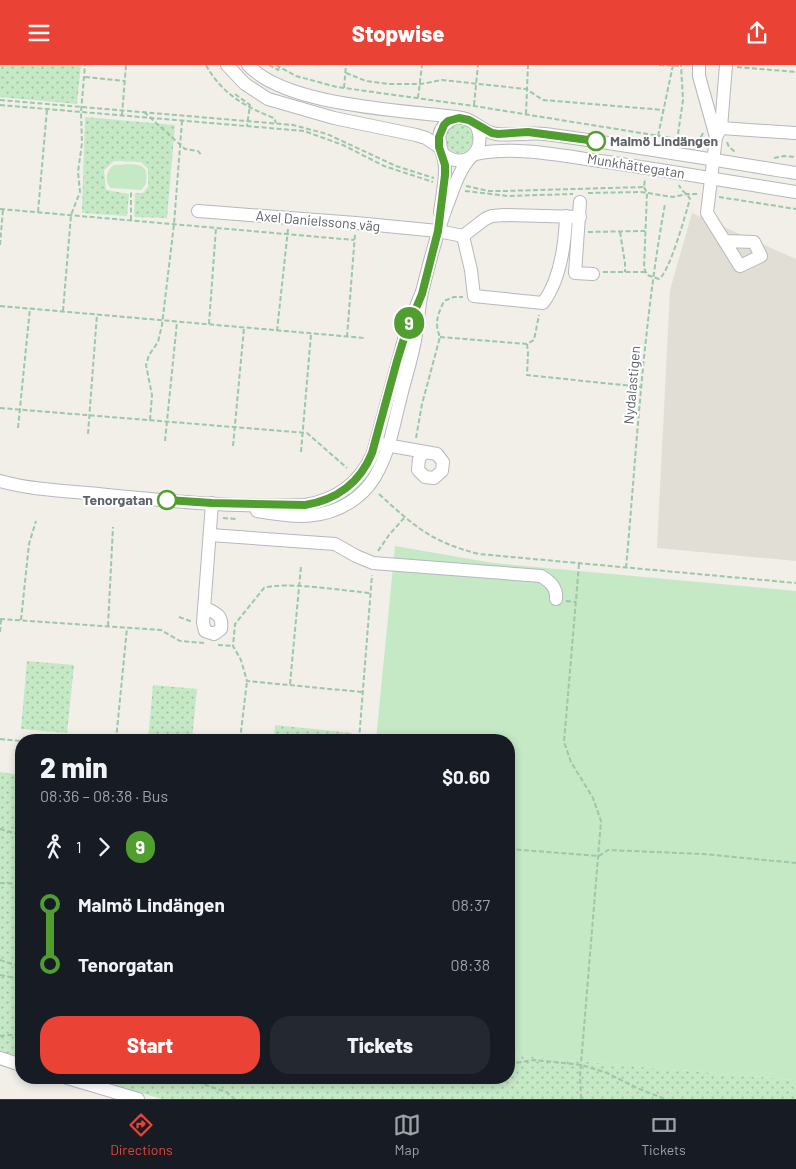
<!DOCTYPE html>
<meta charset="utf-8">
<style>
:root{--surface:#171b24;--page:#242831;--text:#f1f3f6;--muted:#9ea1a6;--line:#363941;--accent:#ea4335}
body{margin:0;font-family:Barlow,sans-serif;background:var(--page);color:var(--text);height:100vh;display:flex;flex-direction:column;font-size:19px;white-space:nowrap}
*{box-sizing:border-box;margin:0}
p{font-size:16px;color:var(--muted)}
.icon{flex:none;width:28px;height:28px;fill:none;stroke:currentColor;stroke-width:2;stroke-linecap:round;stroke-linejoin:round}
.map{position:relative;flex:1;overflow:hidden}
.side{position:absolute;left:15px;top:669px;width:500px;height:350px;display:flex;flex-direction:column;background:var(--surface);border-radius:20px;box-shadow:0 2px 8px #0003}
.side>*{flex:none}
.badge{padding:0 10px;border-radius:16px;font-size:18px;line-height:32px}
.map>.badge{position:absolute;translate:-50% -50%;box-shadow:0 0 0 2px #fff}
.legs{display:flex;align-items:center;gap:8px;height:55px;padding:0 25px;font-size:16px}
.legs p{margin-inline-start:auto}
.summary{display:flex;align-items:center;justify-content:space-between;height:85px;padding:0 25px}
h1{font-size:28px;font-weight:800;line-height:38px}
.button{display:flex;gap:10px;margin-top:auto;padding:10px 25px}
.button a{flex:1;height:58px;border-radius:20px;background:var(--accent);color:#fff;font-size:20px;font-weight:800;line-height:58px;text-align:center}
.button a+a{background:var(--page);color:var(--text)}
ul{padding:0 25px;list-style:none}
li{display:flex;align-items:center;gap:18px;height:60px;font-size:19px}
li i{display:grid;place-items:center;width:8px;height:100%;margin:0 6px;background:currentColor}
li i::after{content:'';width:12px;height:12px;margin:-6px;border:4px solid;border-radius:50%;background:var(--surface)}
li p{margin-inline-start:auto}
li:first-child i{background:linear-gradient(#0000 50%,currentColor 0)}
li:last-child i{background:linear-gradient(currentColor 50%,#0000 0)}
header{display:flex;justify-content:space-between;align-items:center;height:65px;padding:0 25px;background:var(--accent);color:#fff;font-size:22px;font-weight:800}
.dock{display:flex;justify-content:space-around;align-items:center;height:70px;border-top:1px solid var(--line);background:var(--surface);font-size:14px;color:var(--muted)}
.dock a{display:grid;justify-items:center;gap:2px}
.dock .selected{color:var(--accent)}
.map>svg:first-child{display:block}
.education{fill:#e1ded6}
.grass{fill:url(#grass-dots)}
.garden{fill:#c5e8c5}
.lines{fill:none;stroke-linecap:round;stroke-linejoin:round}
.minor-casing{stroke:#b5b8bc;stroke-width:14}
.path{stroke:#9cc7a9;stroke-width:2;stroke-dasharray:5 2.5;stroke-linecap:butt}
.minor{stroke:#fff;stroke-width:12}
.line-1-casing{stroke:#fff;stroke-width:11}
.line-1{stroke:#509e2f;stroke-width:8}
.stop-1-dot{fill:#fff;stroke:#509e2f;stroke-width:2.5}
.labels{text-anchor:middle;stroke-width:4;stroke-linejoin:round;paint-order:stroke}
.stop-label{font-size:14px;font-weight:bold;fill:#5f6368;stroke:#fff;text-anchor:start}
.street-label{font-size:14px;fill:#5f6368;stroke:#fff}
</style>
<header><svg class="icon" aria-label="menu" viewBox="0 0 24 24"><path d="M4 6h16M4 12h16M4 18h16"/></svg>Stopwise<svg class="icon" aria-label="share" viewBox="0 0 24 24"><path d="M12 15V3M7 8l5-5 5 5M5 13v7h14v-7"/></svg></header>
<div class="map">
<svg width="796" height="1034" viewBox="0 0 796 1034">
<defs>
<pattern id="grass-dots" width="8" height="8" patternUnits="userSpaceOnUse" patternTransform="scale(1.25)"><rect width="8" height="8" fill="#c5e8c5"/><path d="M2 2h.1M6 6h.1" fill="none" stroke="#a3c0a4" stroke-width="1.8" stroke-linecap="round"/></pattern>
</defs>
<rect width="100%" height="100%" fill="#f1efe8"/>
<!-- education -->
<polygon class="education" points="692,148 796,194 796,496 657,483 670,225"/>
<!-- grass -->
<g class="grass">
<polygon points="0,0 81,0 77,39 0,32"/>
<polygon points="85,52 175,60 167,153 134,152 135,128 143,128 148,122 148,104 141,97 114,96 104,105 106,125 129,129 127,151 82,148"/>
<circle cx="459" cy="74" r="14"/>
<polygon points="27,596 74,600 67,668 21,664"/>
<polygon points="153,620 197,624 192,675 148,675"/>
<polygon points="275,660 352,668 351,675 274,675"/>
<polygon points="0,707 21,710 21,992 0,986"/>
<polygon points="509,990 796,1015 796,1034 162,1034 90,1013 509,1012"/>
</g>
<!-- garden -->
<g class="garden">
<path d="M114,100c8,0 29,-4 32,6 1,4 0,9 0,13l-5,6 -30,-2c-7,-6 -5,-18 3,-23z"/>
<polygon points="395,481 493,498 796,526 796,1015 509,990 509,675 376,675"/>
</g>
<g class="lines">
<!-- minor casing -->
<g class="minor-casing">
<g id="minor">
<polyline points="227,0 245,19 268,34 334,53 416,70 426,73 439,82"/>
<path d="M248,0c39,42 158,45 214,53 13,2 20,14 34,16 16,2 32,-2 49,0 84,11 167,26 251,39"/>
<polyline points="699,0 699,11 716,72"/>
<polyline points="721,63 795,68"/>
<path d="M442,88c22,20 47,-3 34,-28"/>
<path d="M475,89c42,-8 83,1 125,7 65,9 131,21 196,31"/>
<polyline points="580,137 575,208 593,209"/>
<polyline points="198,146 356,158 438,166 463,171 485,154 492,151 504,150 580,152"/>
<path d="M440,147c2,-14 5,-29 5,-43 0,-21 -18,-38 10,-51"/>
<path d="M463,171l8,34 3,26 69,7c17,-23 22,-58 23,-87"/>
<polyline points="725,176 754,177 761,191 740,201 707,148 716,72 721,63 726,0"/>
<polyline points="380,379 437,389 443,397 442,406 434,413 425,412 418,405 419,394 424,387"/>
<path d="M0,416c32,9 66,10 98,13 69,7 138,14 207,11 31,-5 55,-22 68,-52l33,-121 15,-38"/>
<path d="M257,446c36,6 67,11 99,-13 9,-7 18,-18 23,-29 11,-21 15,-46 21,-69 5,-22 13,-44 16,-66 2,-14 3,-28 6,-42 7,-28 14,-56 24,-84 7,-17 12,-37 25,-51"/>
<path d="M210,470l125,9 21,12 17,7 168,13c10,6 16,12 15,23"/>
<path d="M204,542c12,7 19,7 17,22l-7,5 -9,-3 -2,-8 9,-120"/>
<polyline points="0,993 21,1000"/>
<polyline points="64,1012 138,1034"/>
</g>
</g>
<!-- path -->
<g class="path">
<path d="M206,0c15,28 39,42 68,53l2,5"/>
<polyline points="269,0 278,5 279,2"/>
<polyline points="276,0 296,11 337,22 474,41 703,78"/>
<polyline points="659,0 681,1"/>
<polyline points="737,2 796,7"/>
<polyline points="346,8 366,16 389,19 421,19 442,15 526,24 543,35 664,45"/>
<polyline points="85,12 125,16"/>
<polyline points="344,23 346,0"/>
<polyline points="235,29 250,40 247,61"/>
<polyline points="418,33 422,0"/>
<polyline points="0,35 293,60 327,69 396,101 434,113"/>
<polyline points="0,40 304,66 343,80 384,101 433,117"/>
<polyline points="474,40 478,0"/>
<polyline points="144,47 185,84 198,86 202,91"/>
<polyline points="526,49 528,0"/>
<polyline points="122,50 126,0"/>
<polyline points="678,69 683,35 681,0"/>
<polyline points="658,71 673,0"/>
<polyline points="695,77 700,74 703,68"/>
<polyline points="727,77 729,82 735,87"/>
<polyline points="774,93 784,91 796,92"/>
<polyline points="466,121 489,126 504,126 644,122 645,113"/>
<path d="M644,122l3,6 -3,75 3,7 12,4c11,-8 26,-63 31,-80 -3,-6 -9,-8 -11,-14"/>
<polyline points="465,126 508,131 573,129"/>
<polyline points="588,128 641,127 673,132 687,129 697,129"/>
<polyline points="719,132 796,144"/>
<polyline points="0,144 354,175"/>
<polyline points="38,147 47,44"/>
<polyline points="131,155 131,125"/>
<polyline points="588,167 645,166"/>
<polyline points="620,167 625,198 625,207"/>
<polyline points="0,180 3,144"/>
<polyline points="603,207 645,207"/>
<polyline points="0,241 365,273"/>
<polyline points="63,246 71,150 80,127 78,107 82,78 81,47 85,0"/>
<polyline points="209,259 216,163"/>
<polyline points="277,266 288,164"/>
<polyline points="347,272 355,169"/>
<polyline points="440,272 527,279 534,275 539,250"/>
<polyline points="527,279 528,288 527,310 641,322"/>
<polyline points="0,343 307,368 347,403"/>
<polyline points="150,355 152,330 146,300 149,290 158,277 162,260 174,159 182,56"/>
<polyline points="18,363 30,243"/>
<polyline points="88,369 97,249"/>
<path d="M416,373l6,-34 18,-67c-6,-14 -2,-23 4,-36l10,-4h9"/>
<polyline points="165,376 177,257"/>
<polyline points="233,381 244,263"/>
<polyline points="301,387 311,269"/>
<path d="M379,429c35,32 52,48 100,60l317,29"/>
<polyline points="223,453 236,454"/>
<polyline points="378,486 389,470 404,453"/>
<polyline points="579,499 564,677 571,697 593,733 601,756 580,1011 581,1034"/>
<path d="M626,503c11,-122 17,-244 39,-364"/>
<polyline points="566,536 576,537"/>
<polyline points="179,552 193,557"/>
<polyline points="0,554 161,565 180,576 204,578"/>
<polyline points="21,555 29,479 36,456"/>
<polyline points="108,561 113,462"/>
<polyline points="0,567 1,555"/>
<polyline points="218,580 233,581"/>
<polyline points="290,619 301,501"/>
<path d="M362,627l-115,-11 -6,-21 -8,-14 2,-22 29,-36c19,-7 83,3 106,5"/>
<polyline points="0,674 21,676"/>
<polyline points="116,675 127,563"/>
<polyline points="240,675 247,616"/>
<polyline points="359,675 372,510"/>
<polyline points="0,764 21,770"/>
<polyline points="509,784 599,791 608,785 703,789 796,798"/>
<polyline points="0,818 21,819"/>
<polyline points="0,895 21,902"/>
<polyline points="0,910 21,914"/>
<polyline points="0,971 21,969"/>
<polyline points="509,999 534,995 582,1000 607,1008 637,1023 665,1034"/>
<polyline points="183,1012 226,1027 235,1034"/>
<polyline points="396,1012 415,1016 459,1012"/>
</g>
<!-- minor -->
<use href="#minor" class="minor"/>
</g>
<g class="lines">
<!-- line-1 casing -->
<g class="line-1-casing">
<path id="line-1" d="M167,435l45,3 93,2c31,-5 55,-22 67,-52l25,-92 9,-29 16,-38 16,-63 7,-56v-10l-6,-18v-10l5,-12 4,-4 11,-3 10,2 23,13 6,1 30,-2 68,9"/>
</g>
<!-- line-1 -->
<use href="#line-1" class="line-1"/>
</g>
<!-- markers -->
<g class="stop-1-dot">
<circle cx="596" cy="76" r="9"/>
<circle cx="167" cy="435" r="9"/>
</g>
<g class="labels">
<!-- stop labels -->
<g class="stop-label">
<text x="610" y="81">Malmö Lindängen</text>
<text x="153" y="440" text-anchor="end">Tenorgatan</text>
</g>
<!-- street labels -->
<g class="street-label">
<text transform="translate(636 101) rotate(9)" y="5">Munkhättegatan</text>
<text transform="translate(318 156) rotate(5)" y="5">Axel Danielssons väg</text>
<text transform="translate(632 320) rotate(-85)" y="5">Nydalastigen</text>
</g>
</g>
</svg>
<b class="badge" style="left:409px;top:258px;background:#509e2f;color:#fff">9</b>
<section class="side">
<div class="summary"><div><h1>2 min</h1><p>08:36 – 08:38 · Bus</p></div><b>$0.60</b></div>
<div class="legs"><svg class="icon" aria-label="walk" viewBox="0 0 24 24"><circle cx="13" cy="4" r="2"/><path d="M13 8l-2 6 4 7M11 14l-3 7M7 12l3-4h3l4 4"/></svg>1<svg class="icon" aria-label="forward" viewBox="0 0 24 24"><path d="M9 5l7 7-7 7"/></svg><b class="badge" style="background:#509e2f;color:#fff">9</b></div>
<ul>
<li><i style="color:#509e2f"></i><b>Malmö Lindängen</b><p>08:37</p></li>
<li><i style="color:#509e2f"></i><b>Tenorgatan</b><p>08:38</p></li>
</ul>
<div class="button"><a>Start</a><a>Tickets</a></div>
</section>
</div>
<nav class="dock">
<a class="selected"><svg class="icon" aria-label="directions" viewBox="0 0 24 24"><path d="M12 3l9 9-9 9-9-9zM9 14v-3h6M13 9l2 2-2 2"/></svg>Directions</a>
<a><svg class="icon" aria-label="map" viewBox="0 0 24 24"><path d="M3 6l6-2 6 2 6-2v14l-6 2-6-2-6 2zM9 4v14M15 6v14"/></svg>Map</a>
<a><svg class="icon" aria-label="tickets" viewBox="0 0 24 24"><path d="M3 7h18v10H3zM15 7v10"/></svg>Tickets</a>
</nav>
